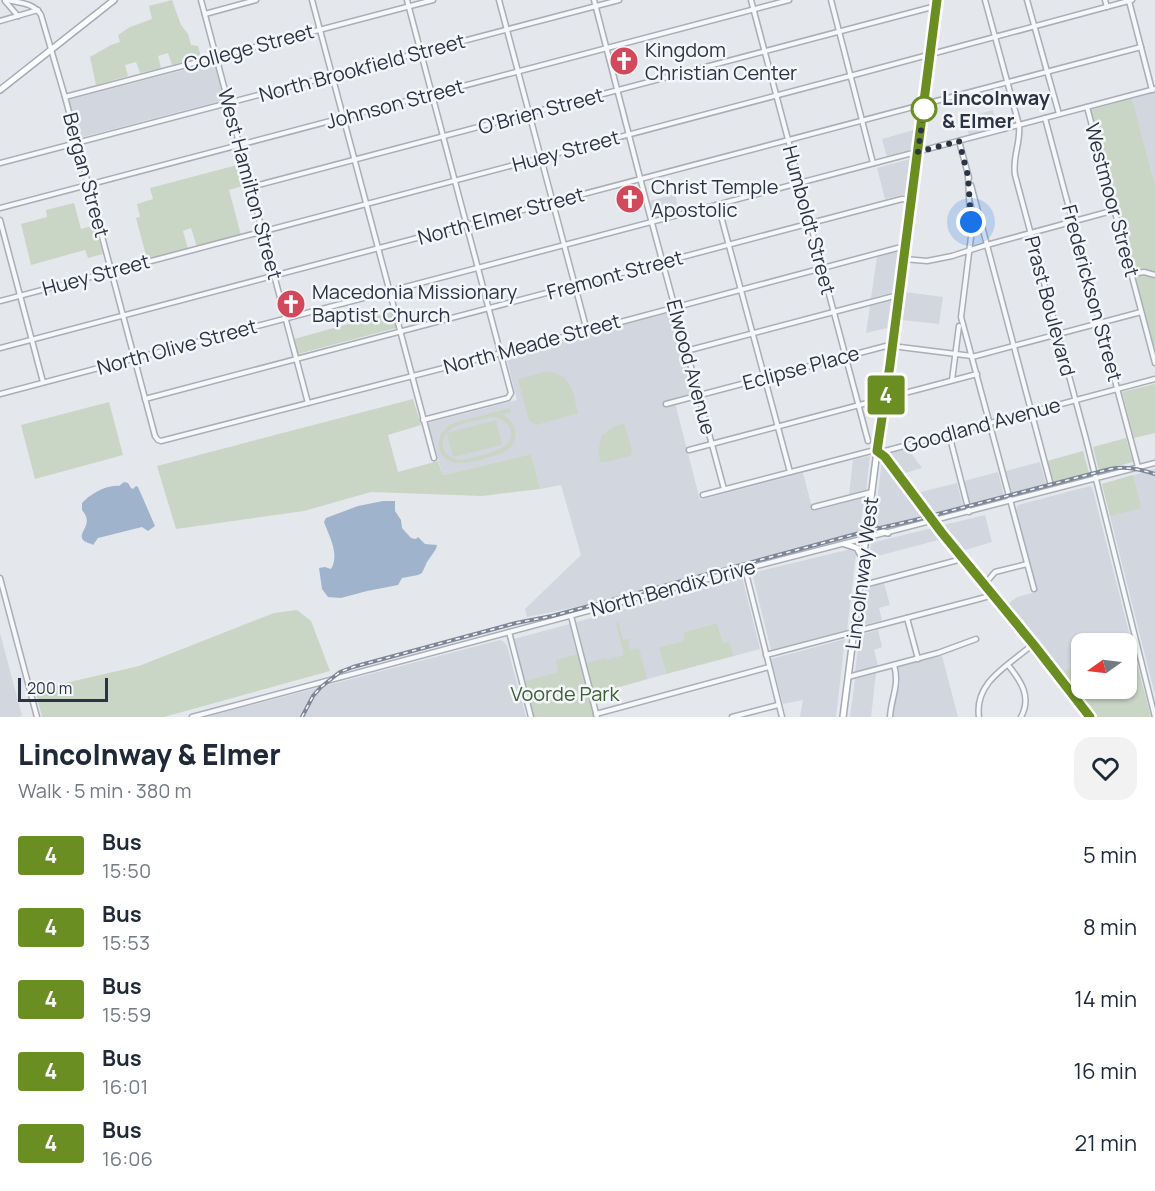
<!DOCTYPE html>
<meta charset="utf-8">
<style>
:root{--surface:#fff;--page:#f2f2f3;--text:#1f2937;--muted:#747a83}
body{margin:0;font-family:Manrope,sans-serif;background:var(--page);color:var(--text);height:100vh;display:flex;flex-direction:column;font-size:22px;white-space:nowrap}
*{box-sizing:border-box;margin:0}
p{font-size:20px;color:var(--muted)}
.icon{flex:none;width:33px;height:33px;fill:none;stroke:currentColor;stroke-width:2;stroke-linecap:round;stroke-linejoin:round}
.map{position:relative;height:717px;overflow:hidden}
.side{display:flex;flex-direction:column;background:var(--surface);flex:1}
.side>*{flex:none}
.badge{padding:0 12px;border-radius:4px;font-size:21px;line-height:39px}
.needle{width:39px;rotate:256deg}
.fabs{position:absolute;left:1071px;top:633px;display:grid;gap:12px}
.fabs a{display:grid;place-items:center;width:66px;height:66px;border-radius:12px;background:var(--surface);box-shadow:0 2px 4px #0004;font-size:30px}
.scale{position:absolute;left:18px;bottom:15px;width:90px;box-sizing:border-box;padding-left:6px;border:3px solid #2b3445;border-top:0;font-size:16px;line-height:21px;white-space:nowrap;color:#2b3445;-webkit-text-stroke:4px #f4f6f9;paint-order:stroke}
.you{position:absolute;width:30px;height:30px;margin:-15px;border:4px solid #fff;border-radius:50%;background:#1a73e8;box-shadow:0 0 0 9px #1a73e833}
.map>.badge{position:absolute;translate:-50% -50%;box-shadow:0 0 0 3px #fff}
.round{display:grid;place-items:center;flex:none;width:63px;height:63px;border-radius:18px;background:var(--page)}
.summary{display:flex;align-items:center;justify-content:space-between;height:102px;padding:0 18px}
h1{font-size:28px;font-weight:800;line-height:45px}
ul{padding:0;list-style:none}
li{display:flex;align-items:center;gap:18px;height:72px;padding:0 18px}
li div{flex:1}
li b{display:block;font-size:22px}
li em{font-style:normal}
li .badge{min-width:66px;font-weight:700;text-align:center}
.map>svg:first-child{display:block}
.built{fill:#d2d6de}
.green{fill:#c9d6c5;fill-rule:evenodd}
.water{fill:#9fb4cc}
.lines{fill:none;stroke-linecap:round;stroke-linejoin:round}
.minor-casing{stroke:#a9aeb7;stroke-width:7}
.major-casing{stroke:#a3abb8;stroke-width:8}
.minor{stroke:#f7f8fa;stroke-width:4}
.major{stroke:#fff;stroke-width:5}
.rail-casing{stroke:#7d8696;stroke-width:4}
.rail{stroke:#f4f6f9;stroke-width:1.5;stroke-dasharray:4.5;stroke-linecap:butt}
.line-casing{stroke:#fff;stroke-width:14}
.line{stroke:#6b8e23;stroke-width:9}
.walk{stroke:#2b3445;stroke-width:6;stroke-dasharray:0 10.8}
.stop-dot{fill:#fff;stroke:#6b8e23;stroke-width:3}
.labels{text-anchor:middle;stroke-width:5;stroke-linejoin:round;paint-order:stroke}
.street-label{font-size:20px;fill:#2b3445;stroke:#f4f6f9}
.poi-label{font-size:20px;fill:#2b3445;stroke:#f4f6f9;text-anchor:start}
.stop-label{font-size:20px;font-weight:bold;fill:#2b3445;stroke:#f4f6f9;text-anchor:start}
.park-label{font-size:20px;fill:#3f6138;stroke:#f4f6f9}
</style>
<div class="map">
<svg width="1155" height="717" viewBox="0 0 1155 717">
<rect width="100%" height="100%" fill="#e4e7ec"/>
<!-- built -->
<g class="built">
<polygon points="214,62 224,100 79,138 69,100"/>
<polygon points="1155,92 1155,185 1132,98"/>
<polygon points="993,110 997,127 969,135 964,118"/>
<polygon points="914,130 911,150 887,157 882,139"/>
<polygon points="910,159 906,194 885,199 877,168"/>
<polygon points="675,194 679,212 654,219 650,201"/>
<polygon points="898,251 893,292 871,298 877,257"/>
<polygon points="905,292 943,297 939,324 902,320"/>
<polygon points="891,301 887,328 866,333 870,306"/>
<polygon points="672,312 694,392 693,394 674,399 700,500 803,473 813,511 864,498 860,532 576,607 527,617 525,609 581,555 561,485 540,489 531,454 444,475 442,473 428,423 517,400 506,356"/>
<polygon points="908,449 922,468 902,474 888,454"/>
<polygon points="870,456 866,491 849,495 853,460"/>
<polygon points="883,460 923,516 885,525 874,526 882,461"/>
<polygon points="1040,462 1046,484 1012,493 1006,471"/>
<polygon points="1155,469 1155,695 1102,484"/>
<polygon points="998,472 1004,495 970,504 964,481"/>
<polygon points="957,483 963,506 960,506 932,514 917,493"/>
<polygon points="1090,486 1092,487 1134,652 1127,654 1126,644 1082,644 1081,666 1061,671 1007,605 1017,597 1036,592 1016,509 1018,505"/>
<polygon points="985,515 992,542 962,551 944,528 944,525"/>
<polygon points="932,528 942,539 870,558 871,543"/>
<polygon points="851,549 856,554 847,630 771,650 752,573"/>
<polygon points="742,577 760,649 734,656 729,642 723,643 717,623 684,632 683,641 659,647 666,674 594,694 586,665 524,681 514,639"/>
<polygon points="884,583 890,605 879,608 882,620 861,626 866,588"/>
<polygon points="878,630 882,647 874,650 878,666 855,672 860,635"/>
<polygon points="0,633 22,716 17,717 0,717"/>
<polygon points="845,639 836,717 800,717 803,700 783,704 771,659"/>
<polygon points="500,640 503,641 507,646 526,717 206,717"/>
<polygon points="942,656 958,717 893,717 893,710 900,684 898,667"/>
<polygon points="876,673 871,717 850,717 855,679"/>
</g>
<!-- green -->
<g class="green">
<polygon points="172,0 181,25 188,34 191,45 198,46 201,57 172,65 168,53 158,56 161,68 140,73 136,62 125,65 128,76 96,85 90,57 111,45 120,42 118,35 130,27 152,19 149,6"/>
<polygon points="1132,98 1155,185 1155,350 1090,110"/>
<polygon points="241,164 246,185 229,190 241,235 197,247 191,228 183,231 188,249 147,259 136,218 140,217 137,204 153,199 150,188"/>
<polygon points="74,203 81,229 95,225 103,254 88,258 85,250 31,265 21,224 47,217 46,210"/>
<polygon points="392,312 396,328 298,354 294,339"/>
<path d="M545,372c26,0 28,20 33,41l-42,12 -7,-4 -11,-42z"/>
<polygon points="1155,384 1155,433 1134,438 1122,392"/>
<polygon points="413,399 421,425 388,435 398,472 438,461 442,473 444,475 531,454 540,489 482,496 371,492 304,511 176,529 157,466"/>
<polygon points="109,402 123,455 35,479 21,425"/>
<path d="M510,408l1,4 -9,2c9,6 15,13 13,24 -1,5 -4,9 -8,12 -8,6 -45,16 -55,12 -20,-7 -16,-32 2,-39zM490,417c15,-1 28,14 17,27 -5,7 -39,16 -48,16 -5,-1 -9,-3 -12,-6 -4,-4 -5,-9 -4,-13 2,-17 33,-20 47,-24z"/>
<polygon points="496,420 502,445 453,457 447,433"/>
<polygon points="624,423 632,451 630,456 601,463 598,452 602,435 614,427"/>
<polygon points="1126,438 1133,462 1099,471 1093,447"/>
<polygon points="1083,451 1089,473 1053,482 1047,461"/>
<polygon points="1133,475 1141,508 1110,516 1102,484"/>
<polygon points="297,610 311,621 330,671 164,717 42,717 35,690 139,666 274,613"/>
<polygon points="618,622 623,640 629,639 630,641 628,642 630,650 639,648 647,679 594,694 587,665 587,663 606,658 607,660 624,655 616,623"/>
<polygon points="717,623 723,643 729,641 734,656 666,674 659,647 683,641 684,632"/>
<polygon points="1134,652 1151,717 1097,717 1061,671 1081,666 1082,688 1126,688 1127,654"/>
<polygon points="578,654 595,717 534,717 524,681 558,672 556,660"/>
</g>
<!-- water -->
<g class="water">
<path d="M124,482l4,1 3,5 2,1 3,-3 2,1 17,39 -7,5 -6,-4 -44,11 -5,7c-3,-2 -7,-2 -10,-5 -6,-8 12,-15 -1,-30v-7c8,-9 26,-19 37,-17z"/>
<path d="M383,501h12v10l6,9 1,8 9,10 5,1 2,-2 7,7 12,1 -1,4 -9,13 -5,11 -4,2 -16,3 -4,7 -31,6 -26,7 -13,-1 -6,-8 -3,-21 6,-1 6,2c9,-15 -2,-33 -7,-47l2,-4 32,-12z"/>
</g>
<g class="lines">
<!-- minor casing -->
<g class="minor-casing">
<g id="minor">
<path d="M7,0c13,3 27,3 34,15l24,82 90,339 3,4 3,1 426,-110 318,-85"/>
<polyline points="201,0 308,403"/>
<polyline points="312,0 434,458"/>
<polyline points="407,0 511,393 508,398 423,420"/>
<polyline points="499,0 587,331"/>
<polyline points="594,0 646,201 724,489"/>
<polyline points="751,0 868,441"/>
<polyline points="831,0 873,163"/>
<path d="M985,0l34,125c2,18 -7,32 -4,50l71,264 69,278"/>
<polyline points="1027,0 1059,114"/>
<polyline points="1105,0 1107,7"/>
<polyline points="5,1 18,16"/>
<polyline points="1129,1 1152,90"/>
<polyline points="205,14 256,0"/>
<polyline points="0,21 38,10"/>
<polyline points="65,97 433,0"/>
<polyline points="1087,107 1155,363"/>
<polyline points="1045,118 1138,467"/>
<polyline points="959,141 969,178"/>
<polyline points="0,163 619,0"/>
<polyline points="968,176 971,237 961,317 1034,589"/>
<polyline points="971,185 1050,482"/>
<polyline points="251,187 936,6"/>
<polyline points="718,205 790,472"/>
<polyline points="0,208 789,0"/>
<polyline points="0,220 43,382"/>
<polyline points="904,259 927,261 952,256 983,246 1115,210"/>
<polyline points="1131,274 1144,272 1155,275"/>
<polyline points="0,301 850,76 1132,0"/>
<polyline points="0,348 1141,47"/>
<polyline points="686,351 898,295"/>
<polyline points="972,357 1141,312"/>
<polyline points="952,380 959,326"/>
<polyline points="0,394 1155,89"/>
<polyline points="145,399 864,209 902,199 912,200"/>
<polyline points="666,404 886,346 892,346 972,356"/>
<polyline points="949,434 969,512"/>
<polyline points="689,450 977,374"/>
<polyline points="878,451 885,457 946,539 1033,644 1090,717"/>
<polyline points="703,495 871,451 885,451 1155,379"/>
<polyline points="814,507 872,492"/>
<polyline points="745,569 782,717"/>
<polyline points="0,578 37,717"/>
<polyline points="984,585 995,572 1027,564"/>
<polyline points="860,586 962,559"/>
<polyline points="571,616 597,717"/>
<polyline points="907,618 918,659"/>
<polyline points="509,632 531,717"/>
<polyline points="766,655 975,600 986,597 991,593"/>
<path d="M1008,665c13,16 24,32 13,52"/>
<polyline points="848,677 938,653 976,639"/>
<polyline points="596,714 769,667"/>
<polyline points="192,717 745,569 1155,463"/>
<polyline points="732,717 778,705"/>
<path d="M890,717c1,-19 10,-32 4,-52"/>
<path d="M979,717c-5,-36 31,-52 54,-73"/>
</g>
</g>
<!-- major casing -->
<g class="major-casing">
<g id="major">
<polyline points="0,90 114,0"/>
<path d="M869,523c5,7 11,8 19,10"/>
<polyline points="845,544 857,548 863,559"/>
<polyline points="843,717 877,451 925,104 937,0"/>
</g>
</g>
<!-- minor -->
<use href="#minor" class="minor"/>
<!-- major -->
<use href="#major" class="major"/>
<!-- rail casing -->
<g class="rail-casing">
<path id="rail" d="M302,717l11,-21 8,-9 19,-15 13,-5 163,-44 36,-7 315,-85 48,-11 195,-51c16,-3 29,0 45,5"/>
</g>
<!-- rail -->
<use href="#rail" class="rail"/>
</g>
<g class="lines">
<!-- line casing -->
<g class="line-casing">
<polyline id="line" points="937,0 890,365 877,451 885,457 942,533 1034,645 1090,717"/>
</g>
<!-- line -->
<use href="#line" class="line"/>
<!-- walk -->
<polyline class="walk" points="924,109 918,152 959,141 968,176 971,222"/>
</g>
<!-- icons -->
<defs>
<g id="church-disc" transform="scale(1.5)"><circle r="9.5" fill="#d1495b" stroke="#f4f6f9"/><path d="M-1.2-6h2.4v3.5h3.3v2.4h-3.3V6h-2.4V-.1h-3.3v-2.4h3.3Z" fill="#fff"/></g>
</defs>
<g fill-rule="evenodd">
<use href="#church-disc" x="624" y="61"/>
<use href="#church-disc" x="630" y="199"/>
<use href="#church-disc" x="291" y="304"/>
</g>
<!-- markers -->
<circle class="stop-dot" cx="924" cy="109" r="12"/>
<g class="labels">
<!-- street labels -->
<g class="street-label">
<text transform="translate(249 48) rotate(-15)" y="7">College Street</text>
<text transform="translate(362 68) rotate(-15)" y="7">North Brookfield Street</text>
<text transform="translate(395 104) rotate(-15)" y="7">Johnson Street</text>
<text transform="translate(541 111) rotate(-15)" y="7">O'Brien Street</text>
<text transform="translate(566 151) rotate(-15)" y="7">Huey Street</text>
<text transform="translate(86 175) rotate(75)" y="7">Bergan Street</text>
<text transform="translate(250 184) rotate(75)" y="7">West Hamilton Street</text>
<text transform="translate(1112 200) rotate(75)" y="7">Westmoor Street</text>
<text transform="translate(501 216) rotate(-15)" y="7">North Elmer Street</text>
<text transform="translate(809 220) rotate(75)" y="7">Humboldt Street</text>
<text transform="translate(96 275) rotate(-15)" y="7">Huey Street</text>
<text transform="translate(615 275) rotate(-15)" y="7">Fremont Street</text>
<text transform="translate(1092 293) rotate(75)" y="7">Frederickson Street</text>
<text transform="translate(1050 306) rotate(75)" y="7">Prast Boulevard</text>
<text transform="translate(532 344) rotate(-15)" y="7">North Meade Street</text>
<text transform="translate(177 347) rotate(-15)" y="7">North Olive Street</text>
<text transform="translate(691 367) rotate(75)" y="7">Elwood Avenue</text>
<text transform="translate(801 368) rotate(-15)" y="7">Eclipse Place</text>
<text transform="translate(982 425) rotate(-15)" y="7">Goodland Avenue</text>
<text transform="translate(862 573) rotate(-83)" y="7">Lincolnway West</text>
<text transform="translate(673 588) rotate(-15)" y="7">North Bendix Drive</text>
</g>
<!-- poi labels -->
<g class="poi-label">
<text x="645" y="57">Kingdom<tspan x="645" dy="23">Christian Center</tspan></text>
<text x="651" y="194">Christ Temple<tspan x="651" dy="23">Apostolic</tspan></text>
<text x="312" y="299">Macedonia Missionary<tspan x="312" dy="23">Baptist Church</tspan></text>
</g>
<!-- stop labels -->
<g class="stop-label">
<text x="942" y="105">Lincolnway<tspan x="942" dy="23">&amp; Elmer</tspan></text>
</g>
<!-- park labels -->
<g class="park-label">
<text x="565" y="701">Voorde Park</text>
</g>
</g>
</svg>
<div class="fabs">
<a><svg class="needle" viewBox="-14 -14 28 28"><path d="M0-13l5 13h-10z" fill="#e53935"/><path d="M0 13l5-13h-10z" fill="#747a83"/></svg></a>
</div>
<div class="scale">200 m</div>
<div class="you" style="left:971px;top:222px"></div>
<b class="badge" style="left:886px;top:395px;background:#6b8e23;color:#fff">4</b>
</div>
<section class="side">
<div class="summary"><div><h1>Lincolnway &amp; Elmer</h1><p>Walk · 5 min · 380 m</p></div><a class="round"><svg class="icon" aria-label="heart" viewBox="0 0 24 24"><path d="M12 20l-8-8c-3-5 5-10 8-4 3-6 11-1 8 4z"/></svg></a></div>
<ul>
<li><span class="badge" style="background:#6b8e23;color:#fff">4</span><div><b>Bus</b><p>15:50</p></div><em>5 min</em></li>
<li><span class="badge" style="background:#6b8e23;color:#fff">4</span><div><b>Bus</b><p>15:53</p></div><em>8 min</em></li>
<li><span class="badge" style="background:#6b8e23;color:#fff">4</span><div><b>Bus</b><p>15:59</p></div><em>14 min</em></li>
<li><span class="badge" style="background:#6b8e23;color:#fff">4</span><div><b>Bus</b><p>16:01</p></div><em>16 min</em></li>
<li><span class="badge" style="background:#6b8e23;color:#fff">4</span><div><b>Bus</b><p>16:06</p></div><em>21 min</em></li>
</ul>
</section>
